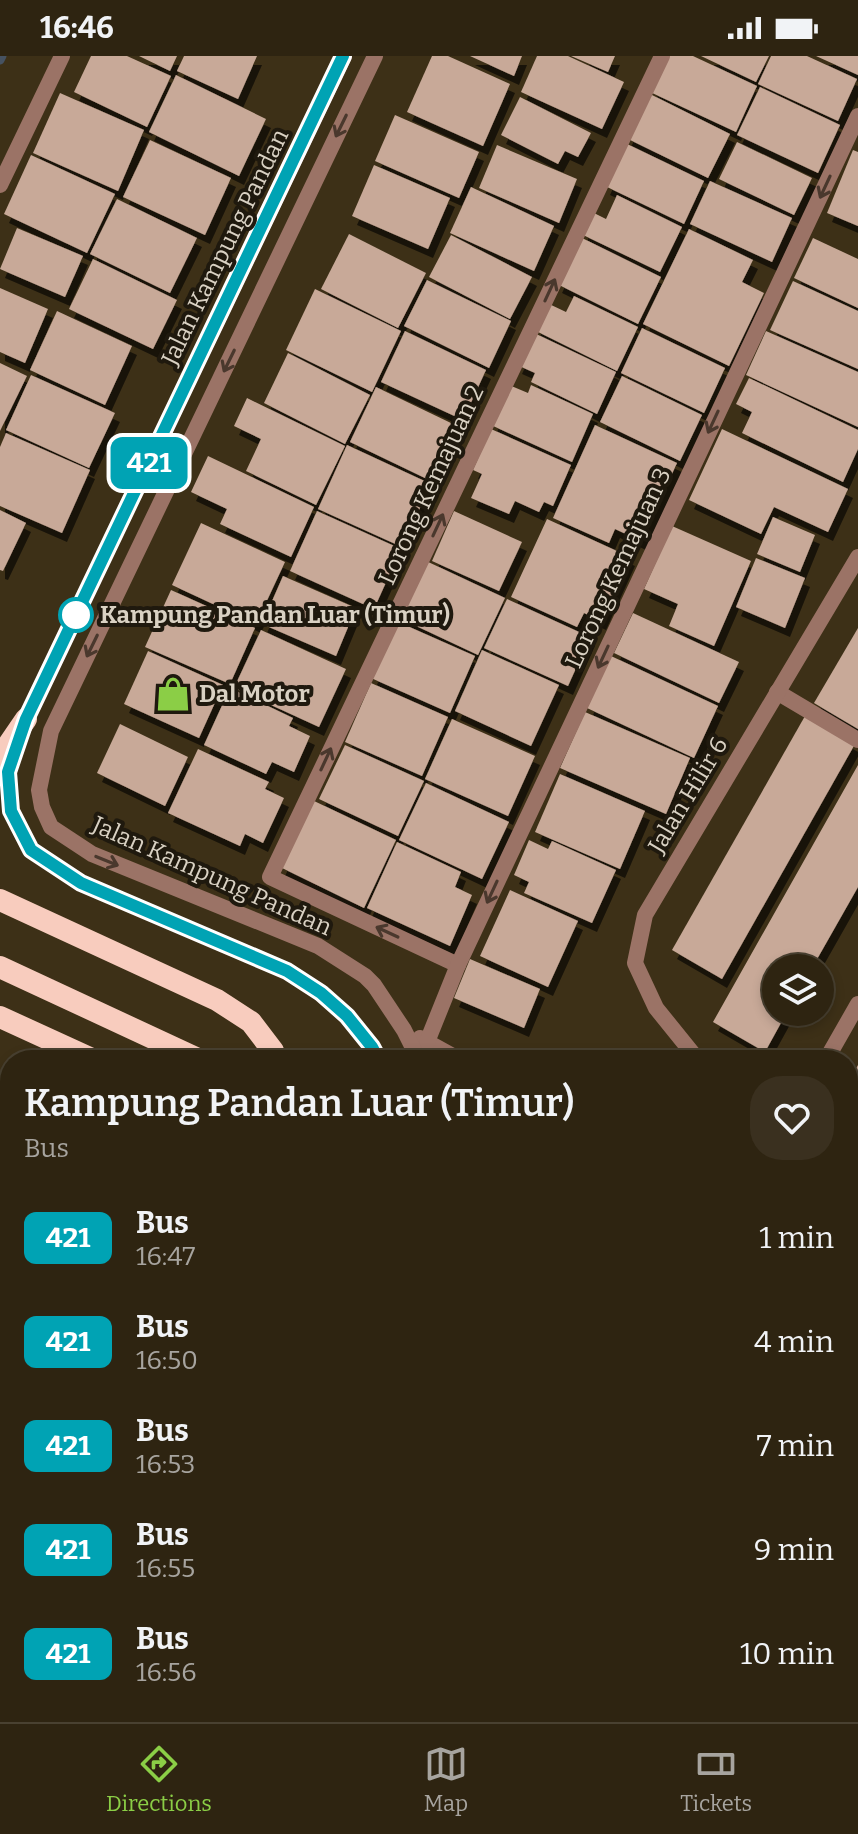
<!DOCTYPE html>
<style>
:root{--surface:#2e2411;--page:#3a301f;--text:#f1f3f6;--muted:#a7a49f;--line:#494131;--accent:#8bce46}
body{margin:0;font-family:Bitter,serif;background:var(--page);color:var(--text);height:100vh;display:flex;flex-direction:column;font-size:30px;white-space:nowrap}
*{box-sizing:border-box;margin:0}
p{font-size:26px;color:var(--muted)}
.icon{flex:none;width:44px;height:44px;fill:none;stroke:currentColor;stroke-width:2;stroke-linecap:round;stroke-linejoin:round}
.map{position:relative;flex:1;overflow:hidden}
.panel{position:absolute;left:0px;top:994px;width:858px;height:672px;display:flex;flex-direction:column;background:var(--surface);border-radius:32px 32px 0 0;box-shadow:0 4px 12px #0003,0 0 0 2px var(--line)}
.panel>*{flex:none}
.badge{padding:0 16px;border-radius:12px;font-size:28px;line-height:52px}
.tools{position:absolute;left:762px;top:898px;display:grid;gap:16px}
.tools a{display:grid;place-items:center;width:72px;height:72px;border-radius:50%;background:var(--surface);box-shadow:0 4px 12px #0003,0 0 0 2px var(--line);font-size:40px}
.map>.badge{position:absolute;translate:-50% -50%;box-shadow:0 0 0 4px #fff}
.round{display:grid;place-items:center;flex:none;width:84px;height:84px;border-radius:32px;background:var(--page)}
.headline{display:flex;align-items:center;justify-content:space-between;height:136px;padding:0 24px}
h1{font-size:38px;font-weight:600;line-height:60px}
ul{padding:0;list-style:none}
li{display:flex;align-items:center;gap:24px;height:104px;padding:0 24px}
li div{flex:1}
li b{display:block;font-size:30px}
li em{font-style:normal}
li .badge{min-width:88px;font-weight:700;text-align:center}
.status{display:flex;justify-content:space-between;align-items:center;height:56px;padding:0 40px;background:var(--surface);direction:ltr}
.status svg{height:22px;fill:currentColor}
.tabs{display:flex;justify-content:space-around;align-items:center;height:112px;border-top:2px solid var(--line);background:var(--surface);font-size:22px;color:var(--muted)}
.tabs a{display:grid;justify-items:center;gap:4px}
.tabs .on{color:var(--accent)}
.map>svg:first-child{display:block}
.lines{fill:none;stroke-linecap:round;stroke-linejoin:round}
.stream{stroke:#465261;stroke-width:9}
.building{fill:#c8a998;filter:url(#shadow)}
.service{stroke:#9b7366;stroke-width:16}
.minor{stroke:#9b7366;stroke-width:16}
.tertiary{stroke:#9b7366;stroke-width:16}
.trunk{stroke:#f8ccbe;stroke-width:22}
.oneway{stroke:#4a382d}
.line-casing{stroke:#fff;stroke-width:18}
.line{stroke:#00a3b4;stroke-width:12}
.stop-dot{fill:#fff;stroke:#00a3b4;stroke-width:4}
.labels{text-anchor:middle;stroke-width:8;stroke-linejoin:round;paint-order:stroke}
.street-label{font-size:24px;fill:#d9d1c3;stroke:#1f190e}
.stop-label{font-size:24px;font-weight:bold;fill:#d9d1c3;stroke:#1f190e;text-anchor:start}
.poi-label{font-size:24px;font-weight:bold;fill:#d9d1c3;stroke:#1f190e;text-anchor:start}
</style>
<div class="status"><b>16:46</b><svg viewBox="0 0 49 12"><path d="M0 12V9h3v3zM5 12V6h3v6zM10 12V3h3v9zM15 12V0h3v12zM26 1h20v11H26zM47 4h2v5h-2z"/></svg></div>
<div class="map">
<svg width="858" height="1666" viewBox="0 0 858 1666">
<defs>
<filter id="shadow"><feDropShadow dx="5" dy="9" stdDeviation="0" flood-color="#0009"/></filter>
</defs>
<rect width="100%" height="100%" fill="#3d3017"/>
<g class="lines">
<!-- stream -->
<polyline class="stream" points="0,4 2,0"/>
</g>
<!-- building -->
<g class="building">
<polygon points="91,0 127,0 171,20 147,71 74,36"/>
<polygon points="139,0 177,0 170,15"/>
<polygon points="184,0 257,0 238,43 177,15"/>
<polygon points="432,0 448,0 510,28 483,90 407,56"/>
<polygon points="470,0 522,0 514,20"/>
<polygon points="537,0 568,0 624,26 602,73 521,36"/>
<polygon points="571,0 615,0 608,16"/>
<polygon points="667,0 693,0 757,30 736,76 650,36"/>
<polygon points="701,0 769,0 756,26"/>
<polygon points="771,0 807,0 857,23 838,65 758,28"/>
<polygon points="816,0 858,0 858,19"/>
<polygon points="176,19 266,63 239,120 149,76"/>
<polygon points="760,31 840,69 818,117 737,79"/>
<polygon points="60,37 144,74 118,135 33,97"/>
<polygon points="648,37 730,78 708,122 626,82"/>
<polygon points="520,41 591,77 578,101 565,95 558,108 501,79"/>
<polygon points="395,59 479,96 459,142 375,105"/>
<polygon points="150,84 231,122 205,179 123,141"/>
<polygon points="737,86 812,122 794,159 719,123"/>
<polygon points="625,87 704,125 684,168 605,130"/>
<polygon points="497,89 577,123 559,167 479,132"/>
<polygon points="853,94 858,96 858,170 827,157"/>
<polygon points="31,99 115,138 87,197 4,158"/>
<polygon points="374,109 450,142 428,193 352,160"/>
<polygon points="710,125 792,162 772,206 690,168"/>
<polygon points="471,131 554,170 534,215 450,177"/>
<polygon points="617,139 682,171 660,216 581,178 592,156 606,163"/>
<polygon points="117,143 197,182 170,237 90,198"/>
<polygon points="17,172 83,200 65,241 0,213"/>
<polygon points="689,173 753,204 742,226 764,237 729,310 643,268"/>
<polygon points="349,178 426,217 398,272 321,233"/>
<polygon points="451,179 532,221 510,263 429,221"/>
<polygon points="580,181 661,221 638,268 557,228"/>
<polygon points="813,182 858,203 858,252 794,222"/>
<polygon points="93,203 177,244 153,293 69,253"/>
<polygon points="427,224 511,265 489,312 404,270"/>
<polygon points="793,225 858,255 858,313 770,274"/>
<polygon points="0,232 48,253 25,307 0,296"/>
<polygon points="315,233 401,275 372,336 286,294"/>
<polygon points="574,240 638,271 617,315 534,274 547,247 566,256"/>
<polygon points="57,255 132,290 105,349 30,314"/>
<polygon points="642,272 725,312 704,357 621,317"/>
<polygon points="405,275 486,314 463,364 381,326"/>
<polygon points="766,275 858,316 858,371 746,319"/>
<polygon points="532,276 616,316 597,358 531,326 535,317 517,309"/>
<polygon points="288,297 370,339 345,388 264,347"/>
<polygon points="0,307 27,320 0,375"/>
<polygon points="31,319 115,357 89,412 6,374"/>
<polygon points="622,320 702,359 680,405 600,366"/>
<polygon points="749,322 858,374 858,393 843,426 742,377 752,356 736,348"/>
<polygon points="509,329 528,337 531,329 593,358 572,406 491,369"/>
<polygon points="376,331 453,368 427,423 350,386"/>
<polygon points="247,342 345,390 316,449 246,415 261,383 234,370"/>
<polygon points="595,369 677,407 641,485 615,473 609,487 553,462"/>
<polygon points="491,373 571,409 553,450 544,446 539,456 515,445 509,458 471,442 482,418 473,414"/>
<polygon points="722,373 848,433 828,476 774,451 761,478 689,444"/>
<polygon points="6,377 90,414 62,477 0,450 0,391"/>
<polygon points="347,389 431,428 402,491 318,453"/>
<polygon points="208,400 314,451 291,501 220,468 227,453 191,436"/>
<polygon points="0,454 26,467 3,515 0,514"/>
<polygon points="317,455 401,493 374,553 290,515"/>
<polygon points="454,455 522,486 499,535 432,505"/>
<polygon points="773,461 815,479 800,516 757,498"/>
<polygon points="547,463 630,501 601,565 584,557 577,571 511,541"/>
<polygon points="201,467 285,506 256,568 172,529"/>
<polygon points="672,470 751,505 714,590 669,570 678,548 644,533"/>
<polygon points="756,502 805,522 785,572 736,551"/>
<polygon points="424,504 505,542 478,599 397,561"/>
<polygon points="283,520 356,552 336,600 262,568"/>
<polygon points="171,534 255,572 230,628 145,591"/>
<polygon points="507,543 590,581 568,630 484,592"/>
<polygon points="633,557 739,606 719,647 614,597"/>
<polygon points="396,565 475,600 450,657 371,622"/>
<polygon points="858,572 858,673 814,647"/>
<polygon points="261,574 346,613 319,671 234,632"/>
<polygon points="482,594 559,629 531,690 455,655"/>
<polygon points="148,595 223,629 199,682 124,648"/>
<polygon points="611,600 718,650 694,702 587,652"/>
<polygon points="371,627 448,661 422,720 345,686"/>
<polygon points="230,632 293,662 289,670 310,680 294,716 272,706 266,718 204,689"/>
<polygon points="585,656 690,702 666,758 560,712"/>
<polygon points="805,660 855,688 722,923 672,894"/>
<polygon points="452,663 535,700 508,760 425,723"/>
<polygon points="120,668 188,701 165,750 97,717"/>
<polygon points="345,689 424,725 398,780 319,743"/>
<polygon points="198,693 269,726 265,733 284,742 263,787 245,778 240,790 168,757"/>
<polygon points="858,709 858,831 812,912 776,912 776,956 787,956 765,996 713,966"/>
<polygon points="560,718 645,755 620,813 535,776"/>
<polygon points="426,727 509,766 482,823 399,784"/>
<polygon points="312,744 396,784 364,852 280,811"/>
<polygon points="529,784 548,793 552,785 616,814 592,867 524,837 529,826 514,819"/>
<polygon points="397,786 461,816 455,831 472,839 450,890 367,852"/>
<polygon points="510,834 578,865 548,931 480,900"/>
<polygon points="470,903 540,933 524,972 454,942"/>
<polygon points="858,1009 858,1096 848,1090 848,1026"/>
<polygon points="0,1441 10,1444 10,1538 0,1536"/>
<polygon points="848,1539 858,1543 858,1616 848,1612"/>
<polygon points="0,1542 10,1544 10,1619 0,1617"/>
<polygon points="0,1624 10,1626 10,1656 19,1656 17,1666 0,1666"/>
<polygon points="286,1656 343,1656 341,1666 284,1666"/>
<polygon points="352,1656 437,1656 445,1658 443,1666 350,1666"/>
<polygon points="468,1656 563,1656 560,1666 509,1666"/>
<polygon points="565,1656 627,1656 645,1661 644,1666 563,1666"/>
</g>
<g class="lines">
<!-- service -->
<g class="service">
<polyline points="777,636 858,684"/>
<polyline points="0,1300 10,1302"/>
<polyline points="848,1644 858,1649"/>
</g>
<!-- minor -->
<g class="minor">
<polyline points="0,129 62,0"/>
<polyline points="458,909 270,821 662,0"/>
<polyline points="420,982 460,1004"/>
<polyline points="427,986 458,909 858,60"/>
<polyline points="698,1004 656,952 635,907 645,859 858,501"/>
<polyline points="826,1004 858,948"/>
<polyline points="848,1190 858,1205"/>
<polyline points="848,1491 858,1496"/>
<polyline points="463,1666 465,1656"/>
<polyline points="684,1666 686,1656"/>
</g>
<!-- tertiary -->
<g class="tertiary">
<polyline points="344,0 26,663 8,716 11,755 31,794 81,827 287,915 321,937 347,960 372,991 379,1004"/>
<polyline points="375,0 51,675 39,734 42,751 51,771 92,798 318,890 365,920 374,929 404,974 419,1004"/>
<polyline points="194,1666 198,1656"/>
</g>
<!-- trunk -->
<g class="trunk">
<polyline points="0,701 26,663"/>
<polyline points="0,844 217,944 251,966 273,995 276,1004"/>
<polyline points="0,911 200,1004"/>
<polyline points="0,961 94,1004"/>
<polyline points="0,1035 10,1040"/>
<polyline points="0,1087 10,1093"/>
<polyline points="848,1306 858,1311"/>
<polyline points="848,1354 858,1359"/>
</g>
</g>
<!-- one-way arrows -->
<defs><path id="oneway-shaft" d="M-6 0H5M1.5-3L5.5 0L1.5 3" fill="none" stroke-width="1.6" stroke-linecap="round" stroke-linejoin="round" transform="scale(2)"/></defs>
<g class="oneway">
<use href="#oneway-shaft" transform="translate(341 70) rotate(116)"/>
<use href="#oneway-shaft" transform="translate(825 131) rotate(115)"/>
<use href="#oneway-shaft" transform="translate(550 234) rotate(-65)"/>
<use href="#oneway-shaft" transform="translate(229 305) rotate(116)"/>
<use href="#oneway-shaft" transform="translate(713 366) rotate(115)"/>
<use href="#oneway-shaft" transform="translate(438 469) rotate(-65)"/>
<use href="#oneway-shaft" transform="translate(92 590) rotate(116)"/>
<use href="#oneway-shaft" transform="translate(603 601) rotate(115)"/>
<use href="#oneway-shaft" transform="translate(326 703) rotate(-65)"/>
<use href="#oneway-shaft" transform="translate(107 805) rotate(22)"/>
<use href="#oneway-shaft" transform="translate(492 836) rotate(115)"/>
<use href="#oneway-shaft" transform="translate(387 876) rotate(-155)"/>
</g>
<g class="lines">
<!-- line casing -->
<g class="line-casing">
<polyline id="line" points="343,0 26,663 8,716 11,755 31,794 81,827 287,915 321,937 347,960 372,991 379,1004"/>
</g>
<!-- line -->
<use href="#line" class="line"/>
</g>
<!-- icons -->
<defs>
<g id="shop-bare" transform="scale(2.76)"><path d="M-5-2.5h2.3a2.7 3.5 0 0 1 5.4 0H5L5.5 6h-11ZM-1.5-2.5h3a1.5 2.3 0 0 0-3 0Z" fill="#8bce46" stroke="#1f190e" stroke-width="2.5" paint-order="stroke"/></g>
</defs>
<g fill-rule="evenodd">
<use href="#shop-bare" x="173" y="638"/>
</g>
<!-- markers -->
<circle class="stop-dot" cx="76" cy="559" r="16"/>
<g class="labels">
<!-- street labels -->
<g class="street-label">
<text transform="translate(225 191) rotate(-64)" y="8">Jalan Kampung Pandan</text>
<text transform="translate(431 429) rotate(-65)" y="8">Lorong Kemajuan 2</text>
<text transform="translate(618 512) rotate(-65)" y="8">Lorong Kemajuan 3</text>
<text transform="translate(688 739) rotate(-59)" y="8">Jalan Hilir 6</text>
<text transform="translate(212 820) rotate(24)" y="8">Jalan Kampung Pandan</text>
</g>
<!-- stop labels -->
<g class="stop-label">
<text x="100" y="567">Kampung Pandan Luar (Timur)</text>
</g>
<!-- poi labels -->
<g class="poi-label">
<text x="199" y="646">Dal Motor</text>
</g>
</g>
</svg>
<div class="tools">
<a><svg class="icon" aria-label="layers" viewBox="0 0 24 24"><path d="M12 4l9 5-9 5-9-5zM3 14l9 5 9-5"/></svg></a>
</div>
<b class="badge" style="left:149px;top:407px;background:#00a3b4;color:#fff">421</b>
<section class="panel">
<div class="headline"><div><h1>Kampung Pandan Luar (Timur)</h1><p>Bus</p></div><a class="round"><svg class="icon" aria-label="heart" viewBox="0 0 24 24"><path d="M12 20l-8-8c-3-5 5-10 8-4 3-6 11-1 8 4z"/></svg></a></div>
<ul>
<li><span class="badge" style="background:#00a3b4;color:#fff">421</span><div><b>Bus</b><p>16:47</p></div><em>1 min</em></li>
<li><span class="badge" style="background:#00a3b4;color:#fff">421</span><div><b>Bus</b><p>16:50</p></div><em>4 min</em></li>
<li><span class="badge" style="background:#00a3b4;color:#fff">421</span><div><b>Bus</b><p>16:53</p></div><em>7 min</em></li>
<li><span class="badge" style="background:#00a3b4;color:#fff">421</span><div><b>Bus</b><p>16:55</p></div><em>9 min</em></li>
<li><span class="badge" style="background:#00a3b4;color:#fff">421</span><div><b>Bus</b><p>16:56</p></div><em>10 min</em></li>
</ul>
</section>
</div>
<nav class="tabs">
<a class="on"><svg class="icon" aria-label="directions" viewBox="0 0 24 24"><path d="M12 3l9 9-9 9-9-9zM9 14v-3h6M13 9l2 2-2 2"/></svg>Directions</a>
<a><svg class="icon" aria-label="map" viewBox="0 0 24 24"><path d="M3 6l6-2 6 2 6-2v14l-6 2-6-2-6 2zM9 4v14M15 6v14"/></svg>Map</a>
<a><svg class="icon" aria-label="tickets" viewBox="0 0 24 24"><path d="M3 7h18v10H3zM15 7v10"/></svg>Tickets</a>
</nav>
